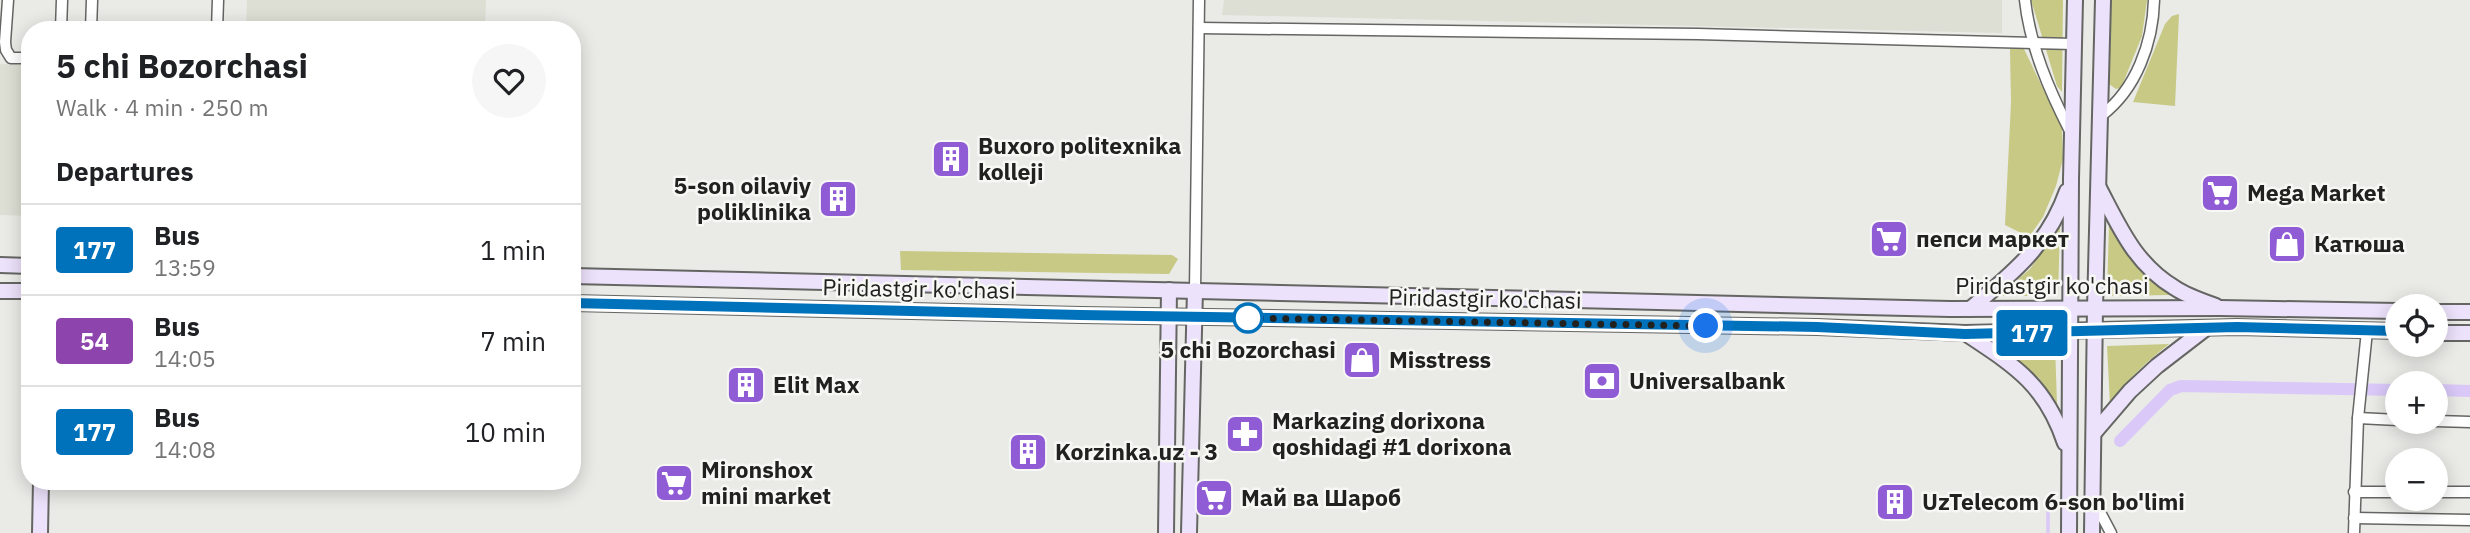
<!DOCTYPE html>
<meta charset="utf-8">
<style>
:root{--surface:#fff;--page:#f6f6f6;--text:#202124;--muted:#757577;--line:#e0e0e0}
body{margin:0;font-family:"IBM Plex Sans",sans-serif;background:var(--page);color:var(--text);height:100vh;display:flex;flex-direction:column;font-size:26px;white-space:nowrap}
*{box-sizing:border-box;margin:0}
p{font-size:23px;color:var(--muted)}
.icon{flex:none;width:38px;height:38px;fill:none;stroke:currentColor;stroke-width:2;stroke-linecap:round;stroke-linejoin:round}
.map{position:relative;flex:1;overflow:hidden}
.side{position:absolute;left:21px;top:21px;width:560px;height:469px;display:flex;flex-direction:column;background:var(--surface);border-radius:28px;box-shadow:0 4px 18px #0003}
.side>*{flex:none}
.badge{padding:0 14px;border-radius:5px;font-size:24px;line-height:46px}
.tools{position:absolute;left:2385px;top:294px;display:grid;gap:14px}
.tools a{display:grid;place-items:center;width:63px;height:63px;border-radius:50%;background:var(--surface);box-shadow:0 4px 18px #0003;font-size:35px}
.you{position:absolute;width:35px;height:35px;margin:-18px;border:5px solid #fff;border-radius:50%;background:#1a73e8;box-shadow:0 0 0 10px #1a73e833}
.map>.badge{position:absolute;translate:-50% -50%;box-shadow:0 0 0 4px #fff}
h2{padding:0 35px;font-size:26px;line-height:63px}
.round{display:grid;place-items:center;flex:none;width:74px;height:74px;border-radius:37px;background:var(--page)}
.overview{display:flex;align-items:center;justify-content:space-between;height:119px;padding:0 35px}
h1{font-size:33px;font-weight:700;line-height:52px}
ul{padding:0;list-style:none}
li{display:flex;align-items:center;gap:21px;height:91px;padding:0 35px;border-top:2px solid var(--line)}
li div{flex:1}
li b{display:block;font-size:26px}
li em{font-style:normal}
li .badge{min-width:77px;font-weight:700;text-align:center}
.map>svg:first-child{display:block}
.built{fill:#dedfd4}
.green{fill:#c7c985}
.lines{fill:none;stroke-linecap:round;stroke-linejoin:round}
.stream{stroke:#d9c8f8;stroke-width:3.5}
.canal{stroke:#d9c8f8;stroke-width:12}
.street-casing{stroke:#656663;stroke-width:13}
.secondary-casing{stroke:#656663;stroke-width:18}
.street{stroke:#fff;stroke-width:10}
.secondary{stroke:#ece2fb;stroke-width:14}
.line-casing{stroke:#fff;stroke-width:16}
.line{stroke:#0072bc;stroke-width:10}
.walk{stroke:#212120;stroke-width:7;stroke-dasharray:0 12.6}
.stop-dot{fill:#fff;stroke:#0072bc;stroke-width:3.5}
.labels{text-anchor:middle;stroke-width:5;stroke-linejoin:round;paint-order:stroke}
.poi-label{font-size:23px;font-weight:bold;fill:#212120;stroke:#f7f8f4;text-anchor:start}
.street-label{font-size:23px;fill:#212120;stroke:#f7f8f4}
.stop-label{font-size:23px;font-weight:bold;fill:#212120;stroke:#f7f8f4}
</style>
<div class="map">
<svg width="2470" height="533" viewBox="0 0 2470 533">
<rect width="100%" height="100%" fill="#eaeae7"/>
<!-- built -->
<g class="built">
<polygon points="247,0 486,0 485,30 246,30"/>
<polygon points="1224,0 2002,0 2002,33 1222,15"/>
<polygon points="0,64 30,65 30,216 0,215"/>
</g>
<!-- green -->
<g class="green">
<polygon points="2031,0 2063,0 2062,92 2057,86"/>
<polygon points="2111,0 2147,0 2142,36 2121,88 2116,89 2109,84"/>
<polygon points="2179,14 2175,106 2133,102 2165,24 2172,16"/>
<polygon points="2010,49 2024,49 2062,128 2063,159 2056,186 2043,217 2029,237 2005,225 2011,103"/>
<path d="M2109,223c14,32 34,51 61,72l-63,1z"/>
<polygon points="2060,227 2058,296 1998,296 2030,269"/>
<polygon points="900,251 1172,255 1178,259 1169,274 901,270"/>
<path d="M2169,344c-24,19 -42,36 -59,61l-3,-59z"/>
<polygon points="2055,345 2057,404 2039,378 1999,346"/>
</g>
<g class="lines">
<!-- stream -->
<polyline class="stream" points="2048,533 2048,512 2065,496"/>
<!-- canal -->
<g class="canal">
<polyline points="2436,390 2470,391"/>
<polyline points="2120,441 2170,390 2181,386 2398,390"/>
</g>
<!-- street casing -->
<g class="street-casing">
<g id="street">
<polyline points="8,0 5,42 6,50 11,58 30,58"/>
<path d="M2025,0c5,46 24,90 45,131"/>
<polyline points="1199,28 1698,34 2074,44"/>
<polyline points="61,30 62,0"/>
<polyline points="91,30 92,0"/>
<polyline points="217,30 218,0"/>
<path d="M2102,115c34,-26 51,-72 52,-115"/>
<polyline points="1195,290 1199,0"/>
<polyline points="2358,418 2398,420"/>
<polyline points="2436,421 2470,422"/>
<polyline points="2354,492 2398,492"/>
<polyline points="2436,492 2470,492"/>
<polyline points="2093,499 2111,533"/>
<polyline points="2354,518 2470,520"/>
<polyline points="2354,533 2358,418 2367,331"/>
</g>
</g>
<!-- secondary casing -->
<g class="secondary-casing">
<g id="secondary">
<path d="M2099,188c21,40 36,76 76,100 12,8 27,13 41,18"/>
<polyline points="0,265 30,266"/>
<polyline points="572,276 1950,309 2220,308 2398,311"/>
<polyline points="0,291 30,291"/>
<polyline points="572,303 1081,315 1817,327 1965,333 2237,327 2398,331"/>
<path d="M1970,309c43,-36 78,-64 97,-118"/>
<polyline points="2436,312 2470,312"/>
<path d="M1965,333c50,33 80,51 100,110"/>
<polyline points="2436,333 2470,333"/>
<polyline points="2094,433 2130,391 2157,366 2205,329"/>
<polyline points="40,533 41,481"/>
<polyline points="1166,533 1169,290"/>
<polyline points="1189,533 1195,290"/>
<polyline points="2069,533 2071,179 2075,0"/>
<polyline points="2092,533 2095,308 2103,0"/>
</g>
</g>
<!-- street -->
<use href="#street" class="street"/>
<!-- secondary -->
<use href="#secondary" class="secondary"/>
</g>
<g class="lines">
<!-- line casing -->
<g class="line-casing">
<polyline id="line" points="572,303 1081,315 1817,327 1965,334 2237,327 2398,331"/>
</g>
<!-- line -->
<use href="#line" class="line"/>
<!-- walk -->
<polyline class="walk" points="1248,318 1706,326"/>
</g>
<!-- icons -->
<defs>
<g id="building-square" transform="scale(2.0125)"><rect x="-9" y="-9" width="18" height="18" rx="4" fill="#905cd5" stroke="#f7f8f4"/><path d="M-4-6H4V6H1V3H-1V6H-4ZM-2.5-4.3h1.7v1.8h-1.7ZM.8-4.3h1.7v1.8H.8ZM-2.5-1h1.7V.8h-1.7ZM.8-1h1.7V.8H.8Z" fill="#fff"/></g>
<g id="supermarket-square" transform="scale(2.0125)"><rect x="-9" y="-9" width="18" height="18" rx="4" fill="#905cd5" stroke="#f7f8f4"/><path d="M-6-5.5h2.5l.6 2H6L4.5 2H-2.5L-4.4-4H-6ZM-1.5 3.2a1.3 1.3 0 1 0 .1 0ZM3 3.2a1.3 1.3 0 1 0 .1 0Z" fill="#fff"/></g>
<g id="shop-square" transform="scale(2.0125)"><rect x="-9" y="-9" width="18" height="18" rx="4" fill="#905cd5" stroke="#f7f8f4"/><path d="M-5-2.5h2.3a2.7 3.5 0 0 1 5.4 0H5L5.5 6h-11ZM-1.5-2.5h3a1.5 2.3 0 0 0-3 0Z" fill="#fff"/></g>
<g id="bank-square" transform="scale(2.0125)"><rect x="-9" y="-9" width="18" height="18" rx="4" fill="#905cd5" stroke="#f7f8f4"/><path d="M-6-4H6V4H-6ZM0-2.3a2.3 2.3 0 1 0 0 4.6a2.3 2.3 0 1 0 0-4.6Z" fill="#fff"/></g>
<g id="pharmacy-square" transform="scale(2.0125)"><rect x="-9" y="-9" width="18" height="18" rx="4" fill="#905cd5" stroke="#f7f8f4"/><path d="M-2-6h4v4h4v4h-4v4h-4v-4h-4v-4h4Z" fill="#fff"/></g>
</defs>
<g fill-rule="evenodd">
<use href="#building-square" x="951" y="159"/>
<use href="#supermarket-square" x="2220" y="193"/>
<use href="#building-square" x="838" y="199"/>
<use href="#supermarket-square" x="1889" y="239"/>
<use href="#shop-square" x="2287" y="244"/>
<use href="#shop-square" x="1362" y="360"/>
<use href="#bank-square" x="1602" y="381"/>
<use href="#building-square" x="746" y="385"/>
<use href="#pharmacy-square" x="1245" y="434"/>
<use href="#building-square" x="1028" y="452"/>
<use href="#supermarket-square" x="674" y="483"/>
<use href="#supermarket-square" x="1214" y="498"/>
<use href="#building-square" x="1895" y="502"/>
</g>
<!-- markers -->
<circle class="stop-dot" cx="1248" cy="318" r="14"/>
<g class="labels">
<!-- poi labels -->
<g class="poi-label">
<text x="978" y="154">Buxoro politexnika<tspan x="978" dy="26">kolleji</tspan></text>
<text x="811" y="194" text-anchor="end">5-son oilaviy<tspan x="811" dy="26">poliklinika</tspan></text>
<text x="2247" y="201">Mega Market</text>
<text x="1916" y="247">пепси маркет</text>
<text x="2314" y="252">Катюша</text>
<text x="1389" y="368">Misstress</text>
<text x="1629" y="389">Universalbank</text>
<text x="773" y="393">Elit Max</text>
<text x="1272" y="429">Markazing dorixona<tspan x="1272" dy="26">qoshidagi #1 dorixona</tspan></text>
<text x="1055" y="460">Korzinka.uz - 3</text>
<text x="701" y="478">Mironshox<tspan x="701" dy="26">mini market</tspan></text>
<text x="1241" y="506">Май ва Шароб</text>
<text x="1922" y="510">UzTelecom 6-son bo'limi</text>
</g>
<!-- street labels -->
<g class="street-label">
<text x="2052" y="294">Piridastgir ko'chasi</text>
<text transform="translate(919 289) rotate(1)" y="8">Piridastgir ko'chasi</text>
<text transform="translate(1485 299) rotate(1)" y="8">Piridastgir ko'chasi</text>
</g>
<!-- stop labels -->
<g class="stop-label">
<text x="1248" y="358">5 chi Bozorchasi</text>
</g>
</g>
</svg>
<div class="tools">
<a><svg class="icon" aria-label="locate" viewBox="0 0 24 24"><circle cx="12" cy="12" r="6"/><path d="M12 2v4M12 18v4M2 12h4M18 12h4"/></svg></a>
<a>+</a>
<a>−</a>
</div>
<div class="you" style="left:1706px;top:326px"></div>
<b class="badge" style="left:2032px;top:333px;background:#0072bc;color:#fff">177</b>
<section class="side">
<div class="overview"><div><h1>5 chi Bozorchasi</h1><p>Walk · 4 min · 250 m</p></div><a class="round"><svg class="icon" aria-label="heart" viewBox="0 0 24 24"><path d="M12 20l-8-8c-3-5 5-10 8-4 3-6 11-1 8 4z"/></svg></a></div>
<h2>Departures</h2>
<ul>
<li><span class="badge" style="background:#0072bc;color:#fff">177</span><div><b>Bus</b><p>13:59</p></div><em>1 min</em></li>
<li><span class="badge" style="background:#8e44ad;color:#fff">54</span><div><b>Bus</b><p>14:05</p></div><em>7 min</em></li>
<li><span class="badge" style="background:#0072bc;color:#fff">177</span><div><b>Bus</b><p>14:08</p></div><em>10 min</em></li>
</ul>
</section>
</div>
